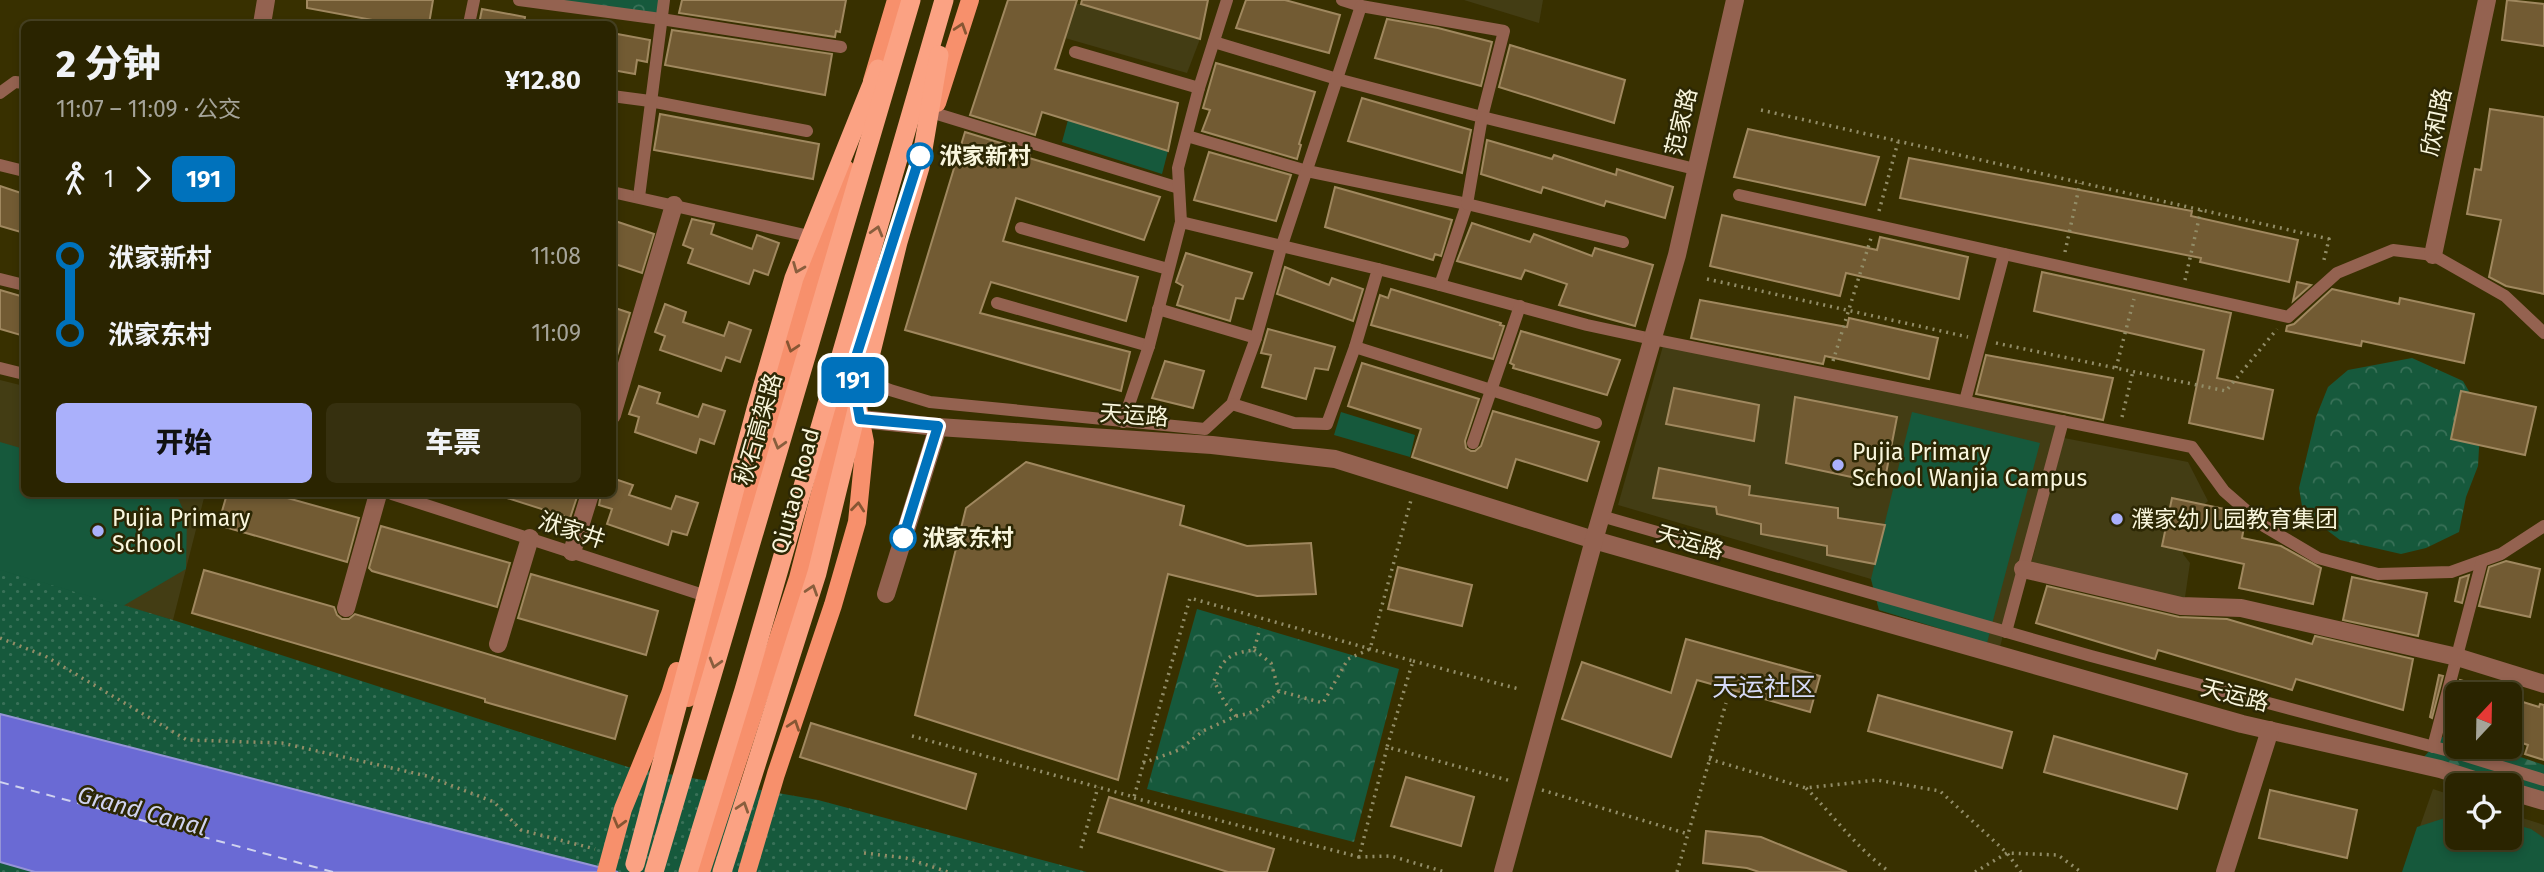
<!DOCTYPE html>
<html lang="zh">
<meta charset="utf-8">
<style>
:root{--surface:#2a2400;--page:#36300f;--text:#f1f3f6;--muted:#a5a499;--line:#464122;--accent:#aab0fb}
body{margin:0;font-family:"Fira Sans","Noto Sans SC",sans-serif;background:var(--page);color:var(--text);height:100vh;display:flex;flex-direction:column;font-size:26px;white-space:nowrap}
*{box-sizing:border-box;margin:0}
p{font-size:23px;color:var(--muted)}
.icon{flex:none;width:38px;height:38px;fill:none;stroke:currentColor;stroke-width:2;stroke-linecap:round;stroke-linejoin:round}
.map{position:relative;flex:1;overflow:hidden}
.drawer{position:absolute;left:21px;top:21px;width:595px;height:476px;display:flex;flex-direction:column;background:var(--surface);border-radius:10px;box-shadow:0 4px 10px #0003,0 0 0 2px var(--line)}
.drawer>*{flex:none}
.badge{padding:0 14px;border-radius:10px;font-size:24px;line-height:46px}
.needle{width:46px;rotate:22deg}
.fabs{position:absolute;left:2445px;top:682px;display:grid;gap:14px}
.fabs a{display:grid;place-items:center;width:77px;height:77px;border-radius:10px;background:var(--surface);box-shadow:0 4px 10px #0003,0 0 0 2px var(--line);font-size:35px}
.map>.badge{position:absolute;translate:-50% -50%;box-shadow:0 0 0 4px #fff}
.legs{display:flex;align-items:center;gap:10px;height:77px;padding:0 35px;font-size:23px}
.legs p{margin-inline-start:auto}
.headline{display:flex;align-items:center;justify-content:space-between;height:119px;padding:0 35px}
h1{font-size:38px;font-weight:800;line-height:52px}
.primary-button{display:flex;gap:14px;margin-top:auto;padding:14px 35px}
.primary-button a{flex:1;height:80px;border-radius:10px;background:var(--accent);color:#111;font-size:28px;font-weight:800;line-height:80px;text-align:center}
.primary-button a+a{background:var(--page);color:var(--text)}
ul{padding:0 35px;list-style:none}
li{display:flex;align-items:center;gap:24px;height:77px;font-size:26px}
li i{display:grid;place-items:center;width:10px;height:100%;margin:0 9px;background:currentColor}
li i::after{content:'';width:18px;height:18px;margin:-9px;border:5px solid;border-radius:50%;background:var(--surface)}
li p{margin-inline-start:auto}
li:first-child i{background:linear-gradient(#0000 50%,currentColor 0)}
li:last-child i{background:linear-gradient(currentColor 50%,#0000 0)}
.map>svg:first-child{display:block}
.built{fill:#433d14}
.grass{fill:url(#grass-dots)}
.forest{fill:url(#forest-firs)}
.park{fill:url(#park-crowns)}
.pitch{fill:#16593c}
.water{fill:#6a6ad4;stroke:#9594d7;stroke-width:2}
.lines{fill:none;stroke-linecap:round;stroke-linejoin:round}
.ferry{stroke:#d0d3ef;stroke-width:2;stroke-dasharray:9 7;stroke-linecap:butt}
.building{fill:#725b33;stroke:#a0885f;stroke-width:2}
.path{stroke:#928d67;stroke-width:3.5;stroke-dasharray:2 5;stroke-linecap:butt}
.service{stroke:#946250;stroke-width:12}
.minor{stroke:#946250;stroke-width:18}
.primary{stroke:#f7906c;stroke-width:18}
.trunk{stroke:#fba283;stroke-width:19}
.oneway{stroke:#875633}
.oneway2{stroke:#895e3d}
.line-1-casing{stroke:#fff;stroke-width:16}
.line-1{stroke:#0072bc;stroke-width:10}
.stop-1-dot{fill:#fff;stroke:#0072bc;stroke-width:3.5}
.poi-dot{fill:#aab0fb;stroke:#2c2704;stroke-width:2.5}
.labels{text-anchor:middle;stroke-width:5;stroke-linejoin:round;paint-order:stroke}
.street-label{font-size:23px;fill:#f9f6dd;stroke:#2c2704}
.stop-label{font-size:23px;font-weight:bold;fill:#f9f6dd;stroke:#2c2704;text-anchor:start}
.poi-label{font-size:23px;fill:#f9f6dd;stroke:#2c2704;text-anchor:start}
.water-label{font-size:24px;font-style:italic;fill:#d0d3ef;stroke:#2c2704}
.quarter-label{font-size:26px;fill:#d5d9f6;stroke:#2c2704}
</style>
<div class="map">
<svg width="2544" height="872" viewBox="0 0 2544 872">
<defs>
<pattern id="grass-dots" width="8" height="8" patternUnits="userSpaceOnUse" patternTransform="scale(1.75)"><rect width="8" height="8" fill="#16593c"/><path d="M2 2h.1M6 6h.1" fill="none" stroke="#397158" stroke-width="1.8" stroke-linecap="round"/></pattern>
<pattern id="forest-firs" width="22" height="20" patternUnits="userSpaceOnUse" patternTransform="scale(1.75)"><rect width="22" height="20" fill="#16593c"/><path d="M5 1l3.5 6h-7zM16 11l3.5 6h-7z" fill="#397158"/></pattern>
<pattern id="park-crowns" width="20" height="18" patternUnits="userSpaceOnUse" patternTransform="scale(1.75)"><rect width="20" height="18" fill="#16593c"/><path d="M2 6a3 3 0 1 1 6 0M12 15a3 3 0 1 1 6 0" fill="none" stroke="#397158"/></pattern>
</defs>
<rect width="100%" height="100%" fill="#383000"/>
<!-- built -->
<g class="built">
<polygon points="1464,0 1543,0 1539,23"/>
<polygon points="1076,3 1200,39 1187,73 1065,38"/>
<polygon points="1663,346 2057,425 2000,647 1879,610 1871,579 1618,505"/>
<polygon points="0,380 24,386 24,494 205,494 173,620 0,570"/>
<polygon points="2064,438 2188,462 2208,501 2196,513 2183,539 2183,554 2190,563 2184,604 2031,564"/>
<polygon points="2433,789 2457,797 2457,838 2510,838 2510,814 2544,825 2544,872 2404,872"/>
</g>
<!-- grass -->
<polygon class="grass" points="0,568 173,620 628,767 818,800 1087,872 0,872"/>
<!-- forest -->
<polygon class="forest" points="2446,733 2457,736 2457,747 2491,747 2544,765 2544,797 2422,759"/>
<!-- park -->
<g class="park">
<polygon points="519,0 664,0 661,19"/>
<polygon points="2412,358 2463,381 2481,412 2478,466 2466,497 2459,532 2426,548 2401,554 2340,540 2303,512 2299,488 2316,417 2328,387 2348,370"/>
<polygon points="1197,609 1399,669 1354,842 1147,789"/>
</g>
<!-- pitch -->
<g class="pitch">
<polygon points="1068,120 1168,151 1162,174 1062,142"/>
<polygon points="1341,412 1415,435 1410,457 1334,435"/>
<polygon points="1912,412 2040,443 1987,643 1879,610 1871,579"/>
<polygon points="0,442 24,449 24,494 176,494 187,518 186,569 123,606 0,570"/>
<polygon points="2457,814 2457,838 2510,838 2510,823 2531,829 2544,838 2544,872 2402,872 2417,827"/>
</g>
<!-- water -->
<polygon class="water" points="0,714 618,872 35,872 0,862"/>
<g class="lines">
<!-- ferry -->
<polyline class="ferry" points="0,782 333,872"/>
</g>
<!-- building -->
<g class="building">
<polygon points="307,0 433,0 429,24 394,24 307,8"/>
<polygon points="682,0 846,0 840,32 836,31 835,37 679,13"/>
<polygon points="1008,0 1077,0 1055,69 1178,103 1168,151 1042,112 1035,135 970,115"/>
<polygon points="1082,0 1208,0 1200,39 1081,4"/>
<polygon points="1246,0 1285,0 1340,15 1329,53 1236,28"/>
<polygon points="2507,0 2544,4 2544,46 2502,40"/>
<polygon points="482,9 525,17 524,24 479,24"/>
<polygon points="1387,19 1438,28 1492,42 1481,86 1375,58"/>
<polygon points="672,30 832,54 825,95 665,65"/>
<polygon points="612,33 650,40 647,62 637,60 635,74 612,70"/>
<polygon points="1510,45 1625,80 1614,123 1499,87"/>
<polygon points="1216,63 1315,92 1299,144 1301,145 1297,159 1202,131 1210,110 1203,108"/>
<polygon points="1362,98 1471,130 1462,173 1348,141"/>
<polygon points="2490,109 2544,117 2544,294 2506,286 2489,277 2501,220 2467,214 2475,169 2481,170"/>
<polygon points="660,114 819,144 813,179 654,150"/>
<polygon points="1748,129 1879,157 1865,205 1734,177"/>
<polygon points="965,132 1030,152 1029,158 1160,197 1144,240 1016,198 1003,241 1138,277 1126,321 991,282 980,313 1130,352 1121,391 905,330"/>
<polygon points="1487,140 1552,159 1554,155 1616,175 1617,169 1673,187 1665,218 1606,201 1604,206 1543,187 1541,193 1481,174"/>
<polygon points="1209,152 1291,175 1276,221 1194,200"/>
<polygon points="1909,158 2192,211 2191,216 2298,240 2289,282 2200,262 2201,258 1900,198"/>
<polygon points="0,186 24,194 24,233 0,226"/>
<polygon points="1335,187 1452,220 1441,256 1435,254 1433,260 1325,227"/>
<polygon points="1722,215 1877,250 1880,237 1968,257 1959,299 1846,273 1840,296 1710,266"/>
<polygon points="692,219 714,224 711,234 752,249 757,235 779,243 768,275 754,270 749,284 688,263 693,249 683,245"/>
<polygon points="612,220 654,234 642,273 612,263"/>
<polygon points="1472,223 1530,242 1534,234 1592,256 1595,248 1653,265 1635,326 1559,305 1567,284 1525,270 1521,279 1457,261"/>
<polygon points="1186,253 1252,273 1243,299 1236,298 1230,321 1177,305 1183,286 1176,282"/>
<polygon points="1285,267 1329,285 1332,278 1363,289 1353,321 1277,294"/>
<polygon points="2042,272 2231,313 2217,378 2273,390 2263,439 2189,423 2204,350 2034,311"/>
<polygon points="2297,282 2311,285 2293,301"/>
<polygon points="1391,289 1501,323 1500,325 1504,326 1493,359 1371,325 1380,295 1388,298"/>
<polygon points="2332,289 2399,304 2400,298 2474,314 2464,363 2362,341 2361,346 2286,331 2287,326 2294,324"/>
<polygon points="0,290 24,297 24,336 0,329"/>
<polygon points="1700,300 1847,327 1849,318 1938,338 1929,379 1825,356 1823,364 1691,338"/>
<polygon points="665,304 686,312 683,322 724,336 729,322 751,330 740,362 726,357 721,371 660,350 665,336 655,332"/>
<polygon points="612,307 630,313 616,359 612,358"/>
<polygon points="1268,329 1335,347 1328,370 1315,368 1306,399 1262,387 1271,355 1261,353"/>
<polygon points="1521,331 1620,360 1607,395 1513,368 1514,365 1510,363"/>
<polygon points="1986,355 2113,378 2103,420 1976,394"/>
<polygon points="1165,361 1204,371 1193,408 1152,398"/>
<polygon points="1362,363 1479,399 1465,441 1466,448 1471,451 1475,451 1481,446 1493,411 1599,442 1587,481 1516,459 1507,488 1412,457 1421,429 1348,406"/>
<polygon points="639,386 660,393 657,403 698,417 703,404 725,411 714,444 700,439 696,453 635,432 639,417 629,414"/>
<polygon points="1674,388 1759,405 1754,441 1666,424"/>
<polygon points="2461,391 2536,407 2525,455 2451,439"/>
<polygon points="1795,397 1897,417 1884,484 1786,463"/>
<polygon points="1026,462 1184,506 1180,525 1247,546 1311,543 1316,594 1257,596 1168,574 1118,780 915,715 966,508"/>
<polygon points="1659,468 1750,486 1749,495 1838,508 1838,518 1885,525 1875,564 1827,555 1827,546 1761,534 1761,524 1717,514 1716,507 1653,498"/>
<polygon points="612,478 633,485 629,495 671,509 676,496 698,503 687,535 672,531 668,545 607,524 612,509 599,505 601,494 612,494"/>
<polygon points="227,494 273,494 359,518 347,562 218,525"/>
<polygon points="505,494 578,494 570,518 504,497"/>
<polygon points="2172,498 2234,511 2245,521 2242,538 2281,546 2321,568 2313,604 2239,588 2244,564 2162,546"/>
<polygon points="381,526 510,563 497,607 372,571 369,568"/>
<polygon points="2506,561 2540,569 2530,617 2479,606 2489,567"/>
<polygon points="1398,567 1472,585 1462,626 1388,609"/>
<polygon points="204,570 334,607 337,615 342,619 349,619 355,614 627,696 615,739 485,702 485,699 192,613"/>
<polygon points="531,574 658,611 646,655 518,618"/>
<polygon points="2469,575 2462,603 2455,601 2460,578"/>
<polygon points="2352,577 2427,593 2418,636 2343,620"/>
<polygon points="2047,586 2179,617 2227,619 2312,644 2315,636 2413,659 2403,710 2296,679 2292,690 2158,650 2155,659 2036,623"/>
<polygon points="1686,639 1820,676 1810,712 1697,680 1671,757 1562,719 1582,662 1671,693"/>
<polygon points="2439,675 2443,676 2432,718 2430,717"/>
<polygon points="2460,680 2494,690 2493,695 2457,695 2457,725 2449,722"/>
<polygon points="1878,695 2012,732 2002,768 1868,731"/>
<polygon points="2510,698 2539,707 2540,704 2544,705 2544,760 2525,754 2528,745 2510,739"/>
<polygon points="811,723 976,774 966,809 800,757"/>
<polygon points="2054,736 2187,774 2177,809 2044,772"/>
<polygon points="1406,777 1474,797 1461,846 1391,826"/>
<polygon points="2270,790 2357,810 2347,858 2259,838"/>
<polygon points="1109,797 1274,849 1267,872 1228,872 1098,832"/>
<polygon points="1706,831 1761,837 1847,872 1759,872 1747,868 1703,863"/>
</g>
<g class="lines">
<!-- path -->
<g class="path">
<polyline points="1761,110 2329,239 2323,264"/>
<polyline points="1879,211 1898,142"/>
<polyline points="2065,252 2080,183"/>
<polyline points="1707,279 1968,337"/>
<polyline points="2185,280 2201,210"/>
<polyline points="1996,343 2226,391 2277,329"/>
<polyline points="1833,361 1871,238"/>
<polyline points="2116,368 2134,299"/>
<polyline points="2122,417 2133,371"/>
<polyline points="0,638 45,656 187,740 282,743 427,776 494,802 521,830 595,849"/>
<polyline points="1254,650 1271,663 1279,691 1323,703 1348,659 1370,649 1411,500"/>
<polyline points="1413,661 1519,689"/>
<path d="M1236,716c20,-3 30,-10 43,-25"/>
<polyline points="912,736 1134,797 1190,598 1413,661 1387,747 1511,781"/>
<polyline points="1387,748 1359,857 1391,856 1445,872"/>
<polyline points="1709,759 1806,788 1877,780 1940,791 2007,853 2021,872"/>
<path d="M1143,763l36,-13 24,-19 33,-15 -11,-13 -11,-22c9,-23 16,-28 40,-31l6,-22"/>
<path d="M1806,788c28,28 52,62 84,84"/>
<polyline points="1542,790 1688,834"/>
<polyline points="1134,798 1359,857"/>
<polyline points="1081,848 1098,787"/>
<polyline points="864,853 906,858 948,872"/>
<polyline points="1677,872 1726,703"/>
<polyline points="1975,872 2007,853 2058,855 2081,872"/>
</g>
<!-- service -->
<g class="service">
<polyline points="519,0 661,19 841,47"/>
<polyline points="469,24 474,0"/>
<polyline points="1214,42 1337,79 1482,117 1504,31 1361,6 1342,0"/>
<polyline points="1075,52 1199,88"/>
<polyline points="0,93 15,82 24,83"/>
<polyline points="612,96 650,101 807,131"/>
<polyline points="934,113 1179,188"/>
<polyline points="1187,136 1307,171 1467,204 1440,285 1378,269"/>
<polyline points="0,165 24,171"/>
<polyline points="612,192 818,238"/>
<polyline points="1739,195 2288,317 2337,273 2393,250 2433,255 2505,296 2544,333"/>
<polyline points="639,197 664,0"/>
<polyline points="1181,222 1178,168 1199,88 1227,0"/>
<polyline points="1021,228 1168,269"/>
<polyline points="1623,242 1467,204 1482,117 1695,169"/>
<polyline points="0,279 24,285"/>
<polyline points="1440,285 1587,325 1652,339 2192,447 2224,491 2264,526 2318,558 2378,574 2451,572 2501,554 2544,526"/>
<polyline points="997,303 1149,346"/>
<polyline points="1158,309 1256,338"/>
<polyline points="1355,347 1596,423"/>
<polyline points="0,368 24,374"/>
<polyline points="859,377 890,390 930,402 1205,429 1232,404 1256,338 1281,248 1361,6"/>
<polyline points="1965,401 2004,254"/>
<polyline points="1123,422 1149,346 1181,222 1378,269 1355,347 1327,424 1294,423 1232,404"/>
<polyline points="1473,443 1520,306"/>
<polyline points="392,494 700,594"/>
<polyline points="1601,516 2091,656 2453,752 2544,780"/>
<polyline points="2006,632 2063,421"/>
<polyline points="2433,747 2482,561"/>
</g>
<!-- minor -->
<g class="minor">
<polyline points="262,24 266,0"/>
<polyline points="2433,255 2487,0"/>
<polyline points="612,415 674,205"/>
<polyline points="861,419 938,427 1212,445 1335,459 1594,540 2242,724 2440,769 2493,786"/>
<polyline points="572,552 590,494"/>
<polyline points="2023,569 2181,606 2241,608 2457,657 2544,684"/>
<polyline points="886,594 938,427"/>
<polyline points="346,608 378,494"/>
<polyline points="498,644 530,538"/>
<polyline points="2510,791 2544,801"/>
<polyline points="1503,872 1594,540 1677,255 1735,0"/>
<polyline points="2225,872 2270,730"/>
</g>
<!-- primary -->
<g class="primary">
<polyline points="872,81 896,0"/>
<polyline points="937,103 970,0"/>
<polyline points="688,698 725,584 778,391 846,169"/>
<polyline points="606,872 623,809 670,694 677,671"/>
<polyline points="701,872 798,578 854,363 881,280"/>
<polyline points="747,872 776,774 833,605 857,522 865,442 858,407"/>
</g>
<!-- trunk -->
<g class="trunk">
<polyline points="635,864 756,409 794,278 878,69"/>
<polyline points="654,872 911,0"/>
<polyline points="688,872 744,690 944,0"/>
<polyline points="722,872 817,573 898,242 920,167 939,55"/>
</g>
</g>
<!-- one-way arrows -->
<defs><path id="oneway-chevron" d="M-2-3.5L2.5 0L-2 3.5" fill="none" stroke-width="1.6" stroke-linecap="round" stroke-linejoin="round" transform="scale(1.75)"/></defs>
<g class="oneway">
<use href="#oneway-chevron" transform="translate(961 28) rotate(-72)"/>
<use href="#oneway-chevron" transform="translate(792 347) rotate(108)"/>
<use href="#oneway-chevron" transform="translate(858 507) rotate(-84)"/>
<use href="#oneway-chevron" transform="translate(794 725) rotate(-71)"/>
<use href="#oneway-chevron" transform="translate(619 823) rotate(105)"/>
</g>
<g class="oneway2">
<use href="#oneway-chevron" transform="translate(877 231) rotate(-74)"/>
<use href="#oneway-chevron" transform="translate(798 268) rotate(112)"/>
<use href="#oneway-chevron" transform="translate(779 444) rotate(106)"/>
<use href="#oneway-chevron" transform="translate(812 590) rotate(-72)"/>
<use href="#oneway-chevron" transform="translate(715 663) rotate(106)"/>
<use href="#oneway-chevron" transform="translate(743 807) rotate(-72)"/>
</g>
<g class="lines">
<!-- line-1 casing -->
<g class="line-1-casing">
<polyline id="line-1" points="903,538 938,426 860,419 852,374 854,363 920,156"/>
</g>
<!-- line-1 -->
<use href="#line-1" class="line-1"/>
</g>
<!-- markers -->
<g class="stop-1-dot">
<circle cx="920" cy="156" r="12"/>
<circle cx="903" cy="538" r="12"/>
</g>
<g class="poi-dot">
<circle cx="1838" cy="465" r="7"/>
<circle cx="2117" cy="519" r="7"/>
<circle cx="98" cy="531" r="7"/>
</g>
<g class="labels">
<!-- street labels -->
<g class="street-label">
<text transform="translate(1681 122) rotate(-77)" y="8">范家路</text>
<text transform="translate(2436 122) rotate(-78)" y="8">欣和路</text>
<text transform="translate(1134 415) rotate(4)" y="8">天运路</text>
<text transform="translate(758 429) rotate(-74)" y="8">秋石高架路</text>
<text transform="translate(795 491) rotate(-75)" y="8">Qiutao Road</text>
<text transform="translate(572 530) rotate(18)" y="8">洑家井</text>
<text transform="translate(1690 542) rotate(16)" y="8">天运路</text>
<text transform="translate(2235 695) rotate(14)" y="8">天运路</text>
</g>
<!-- stop labels -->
<g class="stop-label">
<text x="939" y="164">洑家新村</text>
<text x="922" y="546">洑家东村</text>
</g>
<!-- poi labels -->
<g class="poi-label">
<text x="1852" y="460">Pujia Primary<tspan x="1852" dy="26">School Wanjia Campus</tspan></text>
<text x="112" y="526">Pujia Primary<tspan x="112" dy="26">School</tspan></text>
<text x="2131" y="527">濮家幼儿园教育集团</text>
</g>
<!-- water labels -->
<g class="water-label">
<text transform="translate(142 811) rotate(15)" y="8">Grand Canal</text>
</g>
<!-- quarter labels -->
<g class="quarter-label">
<text x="1764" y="696">天运社区</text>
</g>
</g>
</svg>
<div class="fabs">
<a><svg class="needle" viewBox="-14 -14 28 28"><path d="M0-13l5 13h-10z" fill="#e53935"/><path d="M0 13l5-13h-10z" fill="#a5a499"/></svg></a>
<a><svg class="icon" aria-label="locate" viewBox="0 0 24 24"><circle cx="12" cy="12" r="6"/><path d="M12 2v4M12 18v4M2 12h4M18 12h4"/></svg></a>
</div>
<b class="badge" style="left:853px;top:380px;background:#0072bc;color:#fff">191</b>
<section class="drawer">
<div class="headline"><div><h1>2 分钟</h1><p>11:07 – 11:09 · 公交</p></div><b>¥12.80</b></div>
<div class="legs"><svg class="icon" aria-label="walk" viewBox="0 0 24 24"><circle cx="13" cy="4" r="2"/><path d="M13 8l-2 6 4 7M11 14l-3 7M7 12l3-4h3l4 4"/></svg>1<svg class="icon" aria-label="forward" viewBox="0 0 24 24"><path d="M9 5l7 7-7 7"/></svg><b class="badge" style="background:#0072bc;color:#fff">191</b></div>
<ul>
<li><i style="color:#0072bc"></i><b>洑家新村</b><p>11:08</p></li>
<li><i style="color:#0072bc"></i><b>洑家东村</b><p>11:09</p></li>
</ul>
<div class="primary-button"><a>开始</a><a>车票</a></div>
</section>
</div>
